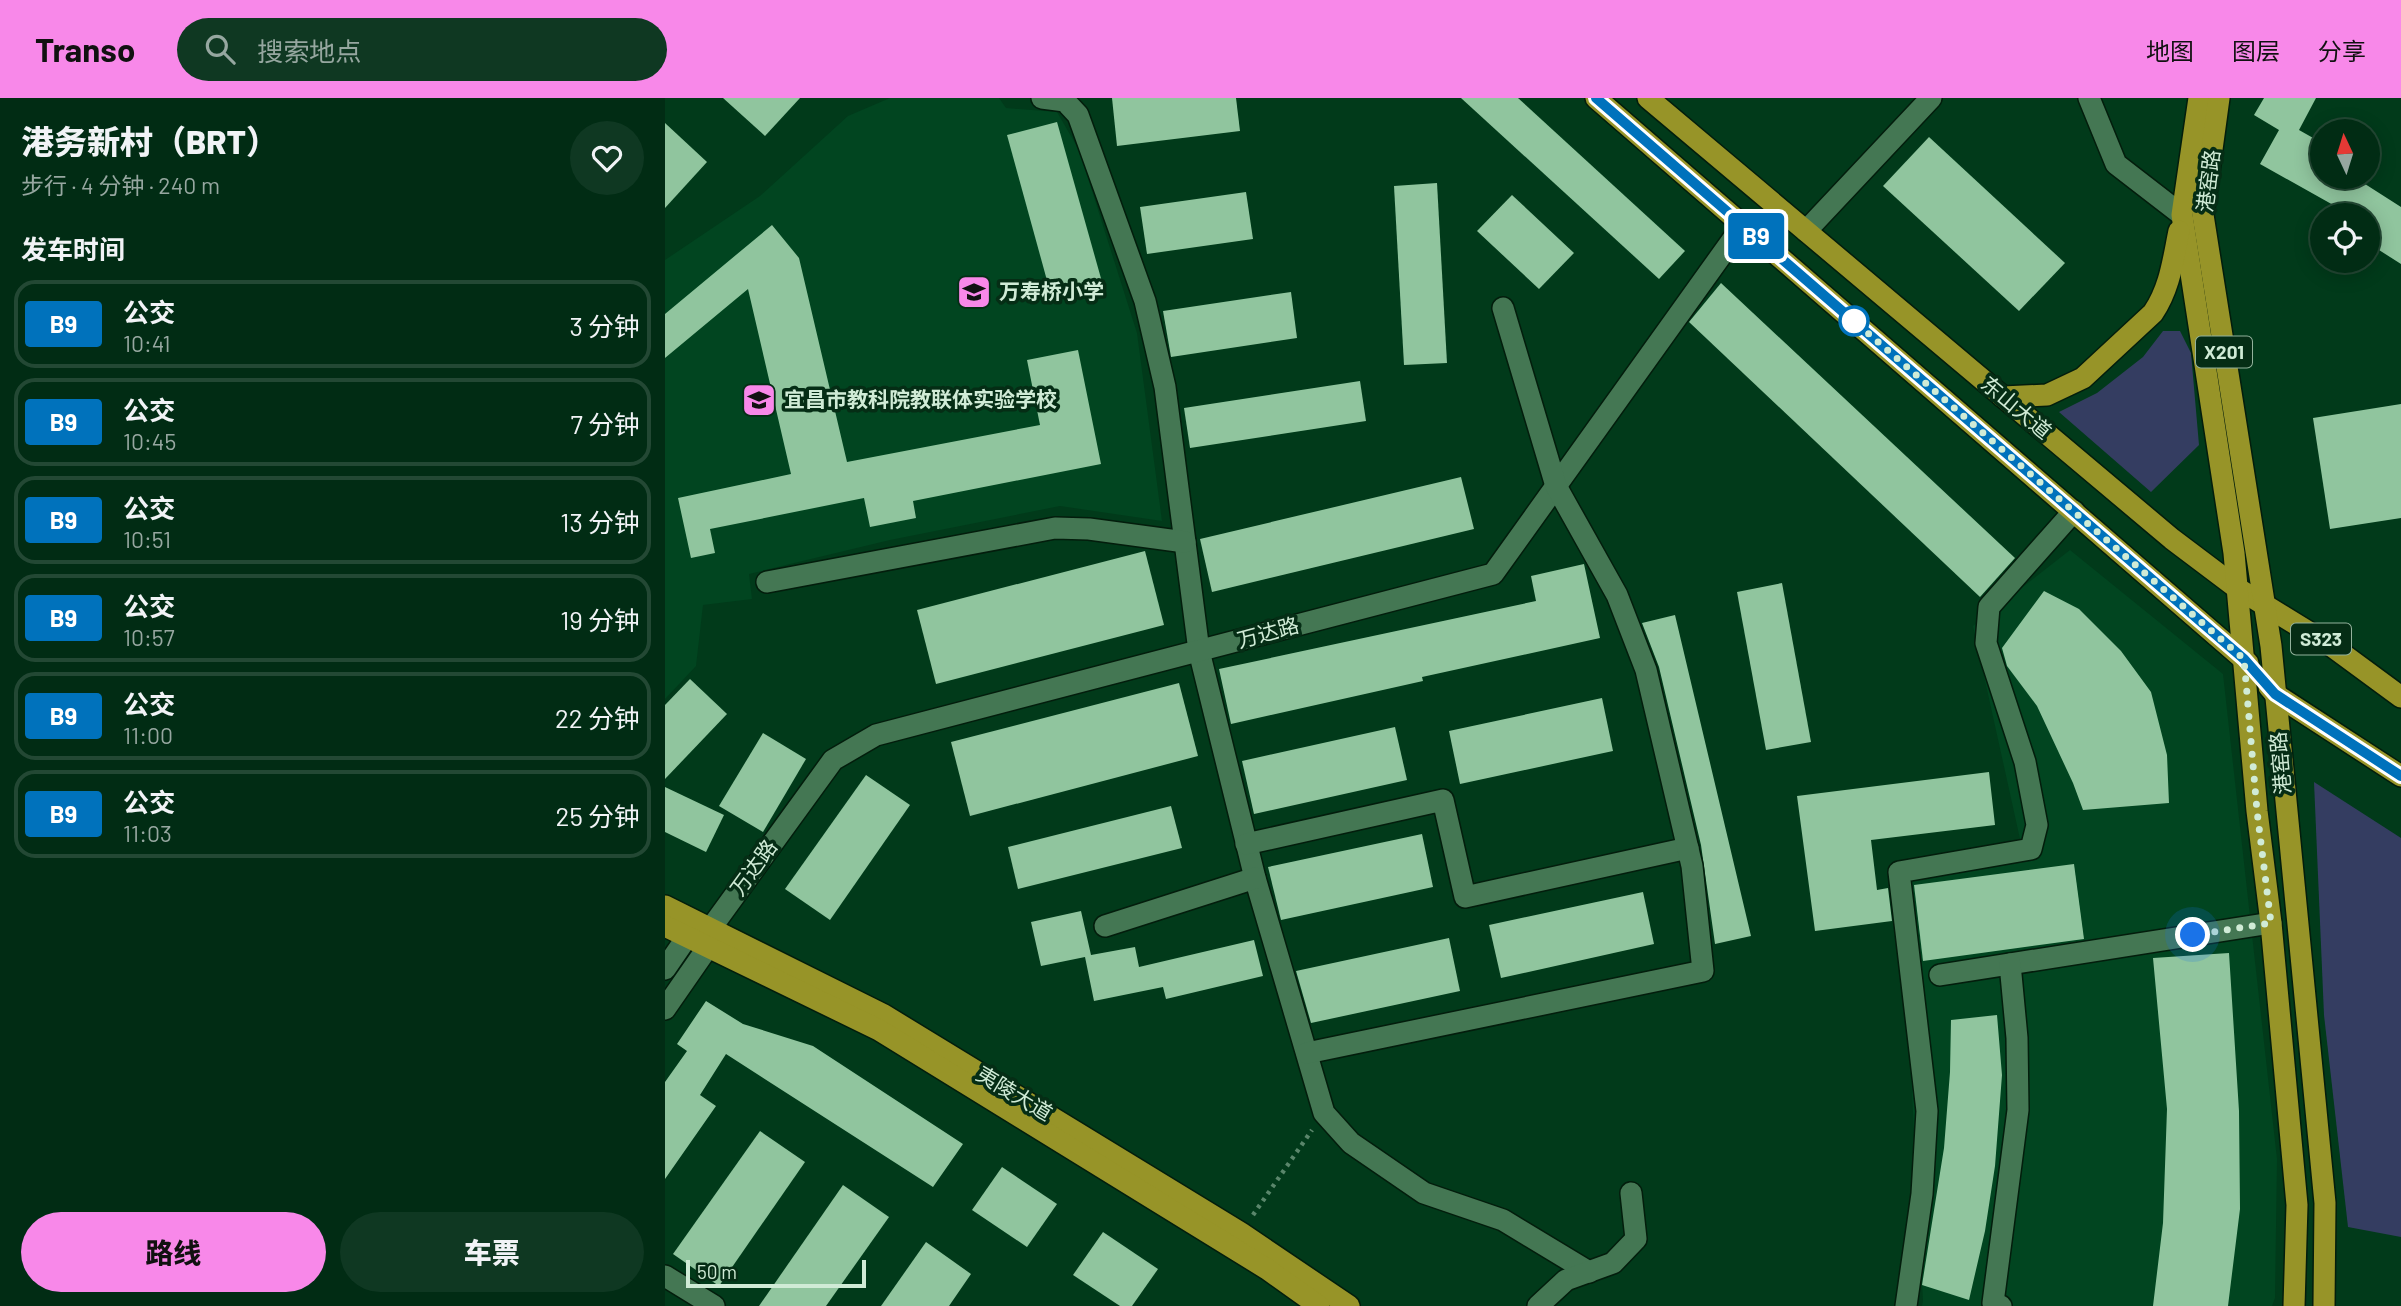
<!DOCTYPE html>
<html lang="zh">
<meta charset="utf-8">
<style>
:root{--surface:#012c14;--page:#0f3822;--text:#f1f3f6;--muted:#96a7a0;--line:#234834;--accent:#f888e9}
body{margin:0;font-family:Barlow,"Noto Sans SC",sans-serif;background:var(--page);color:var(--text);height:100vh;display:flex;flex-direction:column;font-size:26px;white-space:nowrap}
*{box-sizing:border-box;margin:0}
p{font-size:23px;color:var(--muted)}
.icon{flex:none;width:38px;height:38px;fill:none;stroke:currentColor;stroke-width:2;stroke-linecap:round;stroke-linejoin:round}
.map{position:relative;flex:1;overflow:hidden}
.drawer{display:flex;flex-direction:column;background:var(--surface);width:665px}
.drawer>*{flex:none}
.badge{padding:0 14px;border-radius:5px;font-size:24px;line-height:46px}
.needle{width:46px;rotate:356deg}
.buttons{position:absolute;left:1645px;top:21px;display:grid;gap:14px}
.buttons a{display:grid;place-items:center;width:70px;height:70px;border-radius:50%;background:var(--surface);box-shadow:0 4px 18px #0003,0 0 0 2px var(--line);font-size:35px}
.scale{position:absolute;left:21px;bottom:18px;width:180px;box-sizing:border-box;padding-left:7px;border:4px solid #d0ebd6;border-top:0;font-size:19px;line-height:24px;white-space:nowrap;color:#d0ebd6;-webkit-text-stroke:5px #052d15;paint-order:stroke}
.you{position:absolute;width:35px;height:35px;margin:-18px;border:5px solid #fff;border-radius:50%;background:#1a73e8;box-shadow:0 0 0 10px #1a73e833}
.map>.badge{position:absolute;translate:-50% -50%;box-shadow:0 0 0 4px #fff}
h2{padding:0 21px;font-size:26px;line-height:63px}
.round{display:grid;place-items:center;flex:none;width:74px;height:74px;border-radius:37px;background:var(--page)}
.overview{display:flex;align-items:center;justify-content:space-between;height:119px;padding:0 21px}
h1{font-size:33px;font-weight:800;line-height:52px}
.action{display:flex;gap:14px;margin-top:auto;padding:14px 21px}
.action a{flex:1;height:80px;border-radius:42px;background:var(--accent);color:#111;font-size:28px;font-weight:800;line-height:80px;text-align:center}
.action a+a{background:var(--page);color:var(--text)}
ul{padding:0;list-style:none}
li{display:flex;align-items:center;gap:21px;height:88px;margin:0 14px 10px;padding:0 7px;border:4px solid var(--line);border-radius:21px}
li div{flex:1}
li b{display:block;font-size:26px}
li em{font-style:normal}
li .badge{min-width:77px;font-weight:700;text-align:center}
header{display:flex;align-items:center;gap:42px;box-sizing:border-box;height:98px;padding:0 35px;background:var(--accent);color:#111}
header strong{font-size:33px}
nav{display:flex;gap:38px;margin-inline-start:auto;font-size:24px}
.search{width:490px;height:63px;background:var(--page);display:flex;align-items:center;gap:18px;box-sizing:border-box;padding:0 24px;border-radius:38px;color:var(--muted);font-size:26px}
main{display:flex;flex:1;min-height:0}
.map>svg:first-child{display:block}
.built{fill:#014520}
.green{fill:#343d61}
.building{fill:#90c59e}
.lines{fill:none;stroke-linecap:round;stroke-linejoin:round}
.minor-casing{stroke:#031d0c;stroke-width:24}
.major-casing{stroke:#031d0c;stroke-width:24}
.path{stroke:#5a866b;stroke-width:4.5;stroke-dasharray:3.5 5;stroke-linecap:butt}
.minor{stroke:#447753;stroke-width:21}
.major{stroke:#979428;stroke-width:21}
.line-casing{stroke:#fff;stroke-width:16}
.line{stroke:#0072bc;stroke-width:10}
.walk{stroke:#d0ebd6;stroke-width:7;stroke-dasharray:0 12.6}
.stop-dot{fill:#fff;stroke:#0072bc;stroke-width:3.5}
.labels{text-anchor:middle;stroke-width:7;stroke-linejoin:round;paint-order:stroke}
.shield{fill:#052d15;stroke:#93b29c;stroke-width:2}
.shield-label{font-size:19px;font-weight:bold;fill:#d0ebd6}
.street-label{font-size:21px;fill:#d0ebd6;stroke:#052d15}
.poi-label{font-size:21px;font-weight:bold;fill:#d0ebd6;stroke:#052d15;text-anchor:start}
</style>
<header>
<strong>Transo</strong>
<div class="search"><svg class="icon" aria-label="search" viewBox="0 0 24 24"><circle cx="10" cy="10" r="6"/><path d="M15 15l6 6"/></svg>搜索地点</div>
<nav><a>地图</a><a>图层</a><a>分享</a></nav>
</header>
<main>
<section class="drawer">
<div class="overview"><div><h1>港务新村（BRT）</h1><p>步行 · 4 分钟 · 240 m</p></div><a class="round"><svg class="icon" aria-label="heart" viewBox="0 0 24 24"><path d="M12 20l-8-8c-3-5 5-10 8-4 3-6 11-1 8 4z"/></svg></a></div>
<h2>发车时间</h2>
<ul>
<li><span class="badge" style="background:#0072bc;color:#fff">B9</span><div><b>公交</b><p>10:41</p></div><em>3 分钟</em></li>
<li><span class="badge" style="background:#0072bc;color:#fff">B9</span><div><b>公交</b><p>10:45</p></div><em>7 分钟</em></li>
<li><span class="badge" style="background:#0072bc;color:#fff">B9</span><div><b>公交</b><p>10:51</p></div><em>13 分钟</em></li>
<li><span class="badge" style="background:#0072bc;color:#fff">B9</span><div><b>公交</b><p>10:57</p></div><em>19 分钟</em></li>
<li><span class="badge" style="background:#0072bc;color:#fff">B9</span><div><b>公交</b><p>11:00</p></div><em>22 分钟</em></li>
<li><span class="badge" style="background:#0072bc;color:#fff">B9</span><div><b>公交</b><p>11:03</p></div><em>25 分钟</em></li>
</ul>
<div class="action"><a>路线</a><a>车票</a></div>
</section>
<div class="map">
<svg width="1736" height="1208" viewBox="0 0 1736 1208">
<rect width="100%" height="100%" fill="#013a1a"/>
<!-- built -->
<g class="built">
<polygon points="225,0 334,0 341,10 392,14 414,52 472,235 497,423 395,408 225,442 84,476 87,501 38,507 31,568 0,601 0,162 95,98 183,18"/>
<polygon points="1405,452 1558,576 1612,1061 1610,1200 1607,1208 1257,1208 1258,1203 1243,920 1224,766 1355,741 1308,528"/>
</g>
<!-- green -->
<g class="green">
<polygon points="1498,233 1515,233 1526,255 1534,347 1486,394 1394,314 1432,295 1478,259"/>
<polygon points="1649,684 1736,740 1736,1139 1683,1129 1659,917"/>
</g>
<!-- building -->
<g class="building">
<polygon points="58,0 135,0 100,38"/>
<polygon points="447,0 571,0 575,33 452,48"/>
<polygon points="796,0 853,0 1020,153 994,181"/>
<polygon points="1599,0 1651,0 1634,32 1657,45 1657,79 1705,79 1700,86 1736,109 1736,166 1703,145 1703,117 1686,117 1595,66 1614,32 1589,17"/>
<polygon points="392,24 437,184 386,197 342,37"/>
<polygon points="0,25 42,64 0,110"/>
<polygon points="1264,39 1400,165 1354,213 1218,88"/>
<polygon points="772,85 782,265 739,267 729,88"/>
<polygon points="581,94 588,141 482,156 475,109"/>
<polygon points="847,97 909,155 874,191 812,133"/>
<polygon points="107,127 134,160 182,364 375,327 362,262 413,252 436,366 248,403 251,420 205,429 199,400 45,431 50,455 26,460 13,400 126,376 83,191 0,260 0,216"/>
<polygon points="1056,185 1350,460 1315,499 1024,224"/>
<polygon points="626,194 632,240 506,259 498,213"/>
<polygon points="695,283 701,323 525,350 519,310"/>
<polygon points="1736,306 1736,420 1665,431 1648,320"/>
<polygon points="796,379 809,431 547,494 535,441"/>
<polygon points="480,453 499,527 271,586 252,512"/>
<polygon points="919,466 935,540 757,579 758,583 566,626 554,571 871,503 866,478"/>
<polygon points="1117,485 1146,644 1101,652 1072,494"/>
<polygon points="1379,493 1414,511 1456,553 1486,594 1502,657 1504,705 1418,712 1408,685 1372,608 1342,568 1337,550"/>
<polygon points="1010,517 1086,838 1050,846 1036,747 994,569 977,525"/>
<polygon points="25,581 62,616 0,681 0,607"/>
<polygon points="514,585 533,658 305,718 286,644"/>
<polygon points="937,600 948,653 795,686 784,633"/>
<polygon points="730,629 742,682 589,716 577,663"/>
<polygon points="98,635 141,661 98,734 54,708"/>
<polygon points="1324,674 1330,727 1206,742 1212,792 1223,790 1227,823 1150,833 1132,698"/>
<polygon points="201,677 245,707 165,822 120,791"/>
<polygon points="0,689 59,717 41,754 0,734"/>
<polygon points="506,708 517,750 353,791 343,749"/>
<polygon points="757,736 768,789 616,822 603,769"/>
<polygon points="1409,766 1419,841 1258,863 1249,787"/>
<polygon points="978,794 989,846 836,880 824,827"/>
<polygon points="416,813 426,857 470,849 474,869 589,842 598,878 501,901 498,889 429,903 420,859 376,868 366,824"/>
<polygon points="784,840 795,893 646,925 631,873"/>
<polygon points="1564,855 1574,1013 1575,1111 1563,1208 1488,1208 1498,1125 1502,1011 1488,860"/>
<polygon points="41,903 78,926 148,948 298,1046 268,1089 61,956 35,997 51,1008 0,1081 0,984 22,953 12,946"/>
<polygon points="1332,917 1337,977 1330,1068 1320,1133 1304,1202 1257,1187 1279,1050 1285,974 1286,922"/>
<polygon points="95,1033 140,1064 54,1188 8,1156"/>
<polygon points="337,1069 392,1106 362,1149 307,1112"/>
<polygon points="178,1087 224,1119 161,1208 94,1208"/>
<polygon points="438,1134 493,1171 467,1208 455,1208 408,1177"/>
<polygon points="261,1144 306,1176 284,1208 216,1208"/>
</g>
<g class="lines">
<!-- minor casing -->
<g class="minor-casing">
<g id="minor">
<polyline points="377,0 400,3 413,17 480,203 500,289 534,553 590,780 659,1015 686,1045 759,1095 838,1122 924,1174"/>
<polyline points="1424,0 1451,66 1517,117"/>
<polyline points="1141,133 1266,0"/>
<polyline points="102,484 390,430 424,431 520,444"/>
<polyline points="581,746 778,702 800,799 1023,750"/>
<polyline points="440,828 590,780"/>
<polyline points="0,871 22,839 37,833"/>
<polyline points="1275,877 1606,825"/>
<polyline points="0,911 43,849 46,830 168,662 211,637 828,476 1078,127"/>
<polyline points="642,955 1038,873 1027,768 981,572 952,497 891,388 838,210"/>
<polyline points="0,1178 49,1208"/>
<polyline points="873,1208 901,1182 948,1165 971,1141 966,1095"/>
<polyline points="1241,1208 1257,1096 1262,1013 1234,774 1366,751 1372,727 1360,664 1321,545 1324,509 1409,413"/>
<polyline points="1336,1208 1328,1205 1353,1012 1352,940 1345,866"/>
</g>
</g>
<!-- major casing -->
<g class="major-casing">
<g id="major">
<polyline points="931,0 1583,565"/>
<polyline points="983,0 1507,441 1572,490 1668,549 1736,599"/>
<polyline points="1534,0 1517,117 1569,455 1592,713 1606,825 1632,1107 1629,1208"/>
<polyline points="1554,0 1538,117 1606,548 1660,1105 1659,1208"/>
<path d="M1338,299l44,-2 36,-17 70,-65c17,-25 20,-53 26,-82"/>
<polyline points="1604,589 1610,596 1736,678"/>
<polyline points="0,808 219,917 576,1135 684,1208"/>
<polyline points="0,828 214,932 602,1171 654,1208"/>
</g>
</g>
<!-- path -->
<polyline class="path" points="588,1117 647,1032"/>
<!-- minor -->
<use href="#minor" class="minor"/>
<!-- major -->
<use href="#major" class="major"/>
</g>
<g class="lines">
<!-- line casing -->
<g class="line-casing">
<polyline id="line" points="931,0 1579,561 1610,596 1736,678"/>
</g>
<!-- line -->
<use href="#line" class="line"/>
<!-- walk -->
<polyline class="walk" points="1189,223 1182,217 1579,561 1592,713 1606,825 1528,837"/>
</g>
<!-- icons -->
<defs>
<g id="school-square" transform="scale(1.75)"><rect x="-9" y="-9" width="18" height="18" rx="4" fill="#f888e9" stroke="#052d15"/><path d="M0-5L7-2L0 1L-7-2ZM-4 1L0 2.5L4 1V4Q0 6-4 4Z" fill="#111"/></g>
</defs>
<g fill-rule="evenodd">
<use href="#school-square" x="309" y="194"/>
<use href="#school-square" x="94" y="302"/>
</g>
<!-- markers -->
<circle class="stop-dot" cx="1189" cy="223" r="14"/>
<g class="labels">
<!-- shield labels -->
<g class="shield">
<rect x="1531" y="238.5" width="56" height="31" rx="5"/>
<rect x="1626" y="525.5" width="60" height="31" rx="5"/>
</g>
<g class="shield-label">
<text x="1559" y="261">X201</text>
<text x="1656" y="548">S323</text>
</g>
<!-- street labels -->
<g class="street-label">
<text transform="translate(1544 83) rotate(-83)" y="7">港窑路</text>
<text transform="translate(1351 310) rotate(40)" y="7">东山大道</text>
<text transform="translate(603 535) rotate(-15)" y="7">万达路</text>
<text transform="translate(1616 665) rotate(-95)" y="7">港窑路</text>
<text transform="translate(89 770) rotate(-54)" y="7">万达路</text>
<text transform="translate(349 996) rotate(31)" y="7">夷陵大道</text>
</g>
<!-- poi labels -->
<g class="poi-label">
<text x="334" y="201">万寿桥小学</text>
<text x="119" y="309">宜昌市教科院教联体实验学校</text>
</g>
</g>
</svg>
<div class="buttons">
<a><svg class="needle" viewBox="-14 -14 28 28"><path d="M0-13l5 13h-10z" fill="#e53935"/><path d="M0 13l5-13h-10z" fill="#96a7a0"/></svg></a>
<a><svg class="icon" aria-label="locate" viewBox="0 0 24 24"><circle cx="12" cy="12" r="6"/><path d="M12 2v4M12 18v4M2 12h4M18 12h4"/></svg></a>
</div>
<div class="scale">50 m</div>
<div class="you" style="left:1528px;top:837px"></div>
<b class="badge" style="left:1091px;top:138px;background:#0072bc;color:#fff">B9</b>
</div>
</main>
